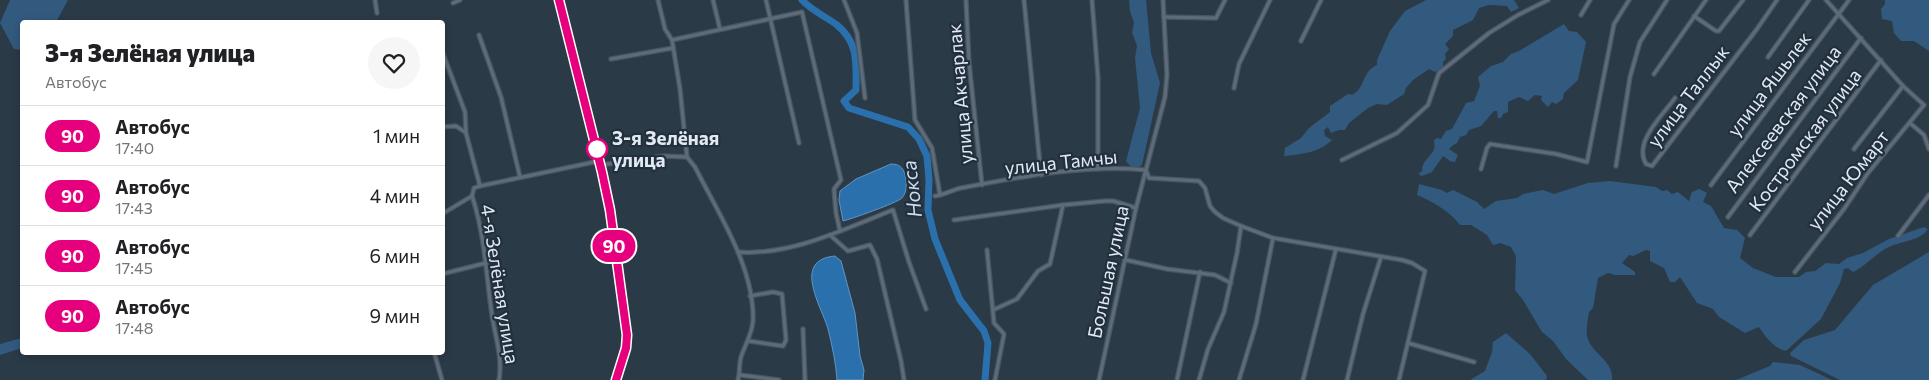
<!DOCTYPE html>
<html lang="ru">
<meta charset="utf-8">
<style>
:root{--surface:#fff;--page:#f6f6f6;--text:#202124;--muted:#757577;--line:#e0e0e0}
body{margin:0;font-family:Commissioner,sans-serif;background:var(--page);color:var(--text);height:100vh;display:flex;flex-direction:column;font-size:19px;white-space:nowrap}
*{box-sizing:border-box;margin:0}
p{font-size:16px;color:var(--muted)}
.icon{flex:none;width:28px;height:28px;fill:none;stroke:currentColor;stroke-width:2;stroke-linecap:round;stroke-linejoin:round}
.map{position:relative;flex:1;overflow:hidden}
.details{position:absolute;left:20px;top:20px;width:425px;height:335px;display:flex;flex-direction:column;background:var(--surface);border-radius:5px;box-shadow:0 2px 8px #0003}
.details>*{flex:none}
.badge{padding:0 10px;border-radius:16px;font-size:18px;line-height:32px}
.map>.badge{position:absolute;translate:-50% -50%;box-shadow:0 0 0 2px #fff}
.round{display:grid;place-items:center;flex:none;width:52px;height:52px;border-radius:26px;background:var(--page)}
.head{display:flex;align-items:center;justify-content:space-between;height:85px;padding:0 25px}
h1{font-size:24px;font-weight:800;line-height:38px}
ul{padding:0;list-style:none}
li{display:flex;align-items:center;gap:15px;height:60px;padding:0 25px;border-top:1px solid var(--line)}
li div{flex:1}
li b{display:block;font-size:19px}
li em{font-style:normal}
li .badge{min-width:55px;font-weight:700;text-align:center}
.map>svg:first-child{display:block}
.green{fill:#32597e}
.water{fill:#2a70ad;stroke:#6195c2}
.lines{fill:none;stroke-linecap:round;stroke-linejoin:round}
.river{stroke:#2a70ad;stroke-width:7}
.street-casing{stroke:#495560;stroke-width:5.5}
.secondary-casing{stroke:#495560;stroke-width:7}
.street{stroke:#5d6c7b;stroke-width:3}
.secondary{stroke:#5d6c7b;stroke-width:4.5}
.line-casing{stroke:#fff;stroke-width:11}
.line{stroke:#e6007e;stroke-width:8}
.stop-dot{fill:#fff;stroke:#e6007e;stroke-width:2.5}
.labels{text-anchor:middle;stroke-width:4.5;stroke-linejoin:round;paint-order:stroke}
.street-label{font-size:19px;fill:#e1eaf3;stroke:#222f3d}
.stop-label{font-size:19px;font-weight:bold;fill:#e1eaf3;stroke:#222f3d;text-anchor:start}
.water-label{font-size:20px;font-style:italic;fill:#cbdced;stroke:#222f3d}
</style>
<div class="map">
<svg width="1929" height="380" viewBox="0 0 1929 380">
<rect width="100%" height="100%" fill="#2b3a47"/>
<!-- green -->
<g class="green">
<polygon points="10,0 68,0 56,22 22,22 22,50 14,49 0,23"/>
<polygon points="1129,0 1146,0 1151,53 1160,83 1142,165 1137,169 1131,167 1126,161 1140,108 1135,58 1137,46 1132,32 1134,23 1130,11"/>
<path d="M1426,0h88l5,8 -8,4 -4,-6 -18,-1 -10,3 -6,12 -20,10v6l-8,8 4,5 -4,5 1,5 -3,3v6l-8,4 -6,-3 -16,11 -7,8 -2,6 -17,11 -10,-1 -9,4 -19,15 -4,7h-6l-8,3 -3,-6 -4,3 1,6 7,4c-13,13 -30,14 -48,16l1,-8 16,-10 8,-10 21,-16v-6l18,-12 4,1c2,-2 5,-3 7,-6 6,-8 6,-19 18,-24v-5l13,-29 15,-20z"/>
<polygon points="1885,0 1929,0 1929,51 1914,41 1901,41 1894,33 1892,21 1882,19 1881,9 1885,4"/>
<path d="M1564,24l5,7 8,1 9,10 -8,38 -14,13 -1,6 -7,5 -4,-2 -4,5 -7,-7 1,-4 -7,-1 -7,6 -9,-4 -11,5v10l-5,2 -2,4h-3l-1,-7h-3l-13,15 -12,4 -3,5 -6,2 -3,6 -5,3 -3,3 9,6 -3,7 -5,-1 -7,-5 -11,16 -10,4 -4,-2 4,-3c0,-11 9,-14 12,-22 1,-3 0,-6 0,-9l3,-2 4,1 5,-8 6,-2 14,-26 8,-2 6,-15 -2,-9 13,-11 12,-4 8,-8 8,-3z"/>
<path d="M1610,181l46,6 6,4 5,-1 5,4 6,-2 11,9 3,-9 7,-3 8,4 -4,9 8,4 13,22 13,2 8,8 -5,20 13,10 23,9h23l7,-5 9,-1 11,-8 13,1 8,-6 16,-5 26,-14 35,-12 4,2c-8,12 -26,12 -39,18 -13,6 -23,19 -36,25l-5,-4 -4,1 -4,14 -19,36 -35,32c-12,-3 -20,-13 -27,-24l-14,6 -26,-16 -6,-8 -16,-6 -17,-26 -5,5h-5l-6,-14 -14,-7v-10l-4,-1 -13,6 -4,-1 -7,8 13,9v3h-20l-7,-2 -10,5 -5,30 -4,4c-1,7 -3,17 -2,24 4,18 27,24 25,44h-24l-22,-21 -13,-18 -11,-9 -19,-32 -8,-10 1,-34 -5,-9 -11,-4 -7,2 -6,-10 -16,-10h-11c-9,-13 -28,-24 -43,-30l2,-11 23,6 5,3 6,-3 24,12 7,7 12,-8 21,-3 6,-4 20,-4 11,4 34,-11z"/>
<polygon points="1929,252 1929,380 1840,380 1791,356 1790,353 1804,340 1835,330 1873,285"/>
<polygon points="1506,333 1530,354 1547,376 1546,380 1470,380 1485,371 1492,352 1493,342"/>
<polygon points="22,338 22,348 0,355 0,344"/>
<polygon points="1773,362 1800,365 1832,380 1736,380 1770,366"/>
</g>
<!-- water -->
<g class="water">
<path d="M891,164c8,0 12,3 14,11 2,7 2,17 -3,23 -5,5 -51,21 -59,23l-4,-21 1,-9 16,-12z"/>
<path d="M835,256l6,5 14,52 5,43 4,14 -1,10h-26c-1,-16 -5,-35 -9,-51 -6,-22 -37,-69 7,-73z"/>
</g>
<g class="lines">
<!-- river -->
<path class="river" d="M802,0c10,11 23,16 35,25 22,18 19,39 19,65l-12,11 5,7 59,19 11,12 8,17 2,24 -1,30 7,29 25,61 24,31 4,12 -3,37"/>
<!-- street casing -->
<g class="street-casing">
<g id="street">
<polyline points="375,0 377,13"/>
<path d="M658,0l7,29 7,11 8,49 7,68 8,10c23,46 60,101 58,154 -1,13 -8,24 -12,36 -2,7 -1,16 -3,23"/>
<polyline points="713,0 720,29"/>
<polyline points="766,0 799,143"/>
<polyline points="844,0 857,33 865,98"/>
<polyline points="906,0 915,120 932,148 940,195"/>
<polyline points="966,0 969,62 982,185"/>
<polyline points="1024,0 1041,175"/>
<polyline points="1092,0 1098,78 1098,169"/>
<polyline points="453,3 460,0"/>
<polyline points="1581,15 1590,0"/>
<polyline points="1694,16 1716,31 1719,31 1743,0"/>
<polyline points="1164,17 1216,18 1225,0"/>
<polyline points="479,35 501,97 520,177"/>
<polyline points="672,40 802,12 841,180 834,189 836,213 840,231"/>
<polyline points="1301,41 1321,0"/>
<polyline points="442,51 465,112 466,133 480,186"/>
<polyline points="1768,57 1809,0"/>
<polyline points="611,59 673,48"/>
<polyline points="1654,74 1706,0"/>
<polyline points="1234,88 1239,64 1270,0"/>
<path d="M1675,98c-12,17 -42,44 -29,66l6,2 105,-137 20,-29"/>
<polyline points="1910,123 1924,135 1929,149"/>
<polyline points="442,127 456,126 465,132"/>
<polyline points="1854,149 1903,86"/>
<polyline points="1342,160 1397,133 1428,105 1439,73 1489,33 1518,15 1548,0"/>
<polyline points="601,165 664,156 687,157"/>
<polyline points="1616,166 1630,77 1640,42 1667,0"/>
<polyline points="1481,169 1487,148 1490,144 1556,154 1587,162 1614,24 1629,0"/>
<polyline points="1711,185 1849,0"/>
<polyline points="472,196 474,188 480,186 599,161"/>
<path d="M935,196c9,-1 17,-6 26,-8 58,-11 125,-24 185,-18l3,8 50,3 6,7 5,18 5,6 8,6 18,8 32,12 129,22 10,3 13,8 -26,109"/>
<path d="M442,214l30,-18c13,38 14,80 20,119 3,22 11,42 7,65"/>
<polyline points="1728,217 1861,38"/>
<polyline points="954,220 1063,205 1105,201 1113,201 1136,208"/>
<polyline points="830,235 848,251 870,245 877,259 901,361 904,380"/>
<polyline points="1750,235 1881,60"/>
<polyline points="1898,236 1929,195"/>
<polyline points="987,250 994,323 1004,334 995,380"/>
<path d="M738,252c53,4 106,-23 155,-42l16,52 17,47"/>
<polyline points="1126,260 1167,269 1215,275 1231,283"/>
<polyline points="1795,272 1844,209 1868,173 1924,105 1903,86 1826,0"/>
<polyline points="442,274 486,263"/>
<polyline points="993,310 1017,299 1038,271 1050,264 1063,205"/>
<polyline points="803,329 805,380"/>
<polyline points="749,341 783,346 786,340 782,294 773,292 750,296"/>
<polyline points="1408,343 1474,362"/>
<polyline points="434,352 442,380"/>
<polyline points="740,375 779,380"/>
<polyline points="1099,380 1136,208 1165,97 1167,75 1163,0"/>
<polyline points="1177,380 1200,272"/>
<polyline points="1199,380 1208,349 1224,312 1237,253 1241,226"/>
<polyline points="1239,380 1256,324 1273,238"/>
<polyline points="1303,380 1336,249"/>
<polyline points="1347,380 1363,314 1381,257"/>
</g>
</g>
<!-- secondary casing -->
<g class="secondary-casing">
<polyline id="secondary" points="559,0 602,172 610,210 627,335 626,348 616,380"/>
</g>
<!-- street -->
<use href="#street" class="street"/>
<!-- secondary -->
<use href="#secondary" class="secondary"/>
</g>
<g class="lines">
<!-- line casing -->
<g class="line-casing">
<polyline id="line" points="559,0 602,172 610,210 627,335 626,348 616,380"/>
</g>
<!-- line -->
<use href="#line" class="line"/>
</g>
<!-- markers -->
<circle class="stop-dot" cx="597" cy="149" r="10"/>
<g class="labels">
<!-- street labels -->
<g class="street-label">
<text transform="translate(1769 84) rotate(-53)" y="7">улица Яшьлек</text>
<text transform="translate(960 94) rotate(-95)" y="7">улица Акчарлак</text>
<text transform="translate(1688 96) rotate(-53)" y="7">улица Таллык</text>
<text transform="translate(1783 119) rotate(-53)" y="7">Алексеевская улица</text>
<text transform="translate(1805 140) rotate(-53)" y="7">Костромская улица</text>
<text transform="translate(1061 162) rotate(-6)" y="7">улица Тамчы</text>
<text transform="translate(1848 180) rotate(-52)" y="7">улица Юмарт</text>
<text transform="translate(1108 272) rotate(-78)" y="7">Большая улица</text>
<text transform="translate(500 284) rotate(81)" y="7">4-я Зелёная улица</text>
</g>
<!-- stop labels -->
<g class="stop-label">
<text x="612" y="145">3-я Зелёная<tspan x="612" dy="22">улица</tspan></text>
</g>
<!-- water labels -->
<g class="water-label">
<text transform="translate(912 189) rotate(-96)" y="7">Нокса</text>
</g>
</g>
</svg>
<b class="badge" style="left:614px;top:246px;background:#e6007e;color:#fff">90</b>
<section class="details">
<div class="head"><div><h1>3-я Зелёная улица</h1><p>Автобус</p></div><a class="round"><svg class="icon" aria-label="heart" viewBox="0 0 24 24"><path d="M12 20l-8-8c-3-5 5-10 8-4 3-6 11-1 8 4z"/></svg></a></div>
<ul>
<li><span class="badge" style="background:#e6007e;color:#fff">90</span><div><b>Автобус</b><p>17:40</p></div><em>1 мин</em></li>
<li><span class="badge" style="background:#e6007e;color:#fff">90</span><div><b>Автобус</b><p>17:43</p></div><em>4 мин</em></li>
<li><span class="badge" style="background:#e6007e;color:#fff">90</span><div><b>Автобус</b><p>17:45</p></div><em>6 мин</em></li>
<li><span class="badge" style="background:#e6007e;color:#fff">90</span><div><b>Автобус</b><p>17:48</p></div><em>9 мин</em></li>
</ul>
</section>
</div>
